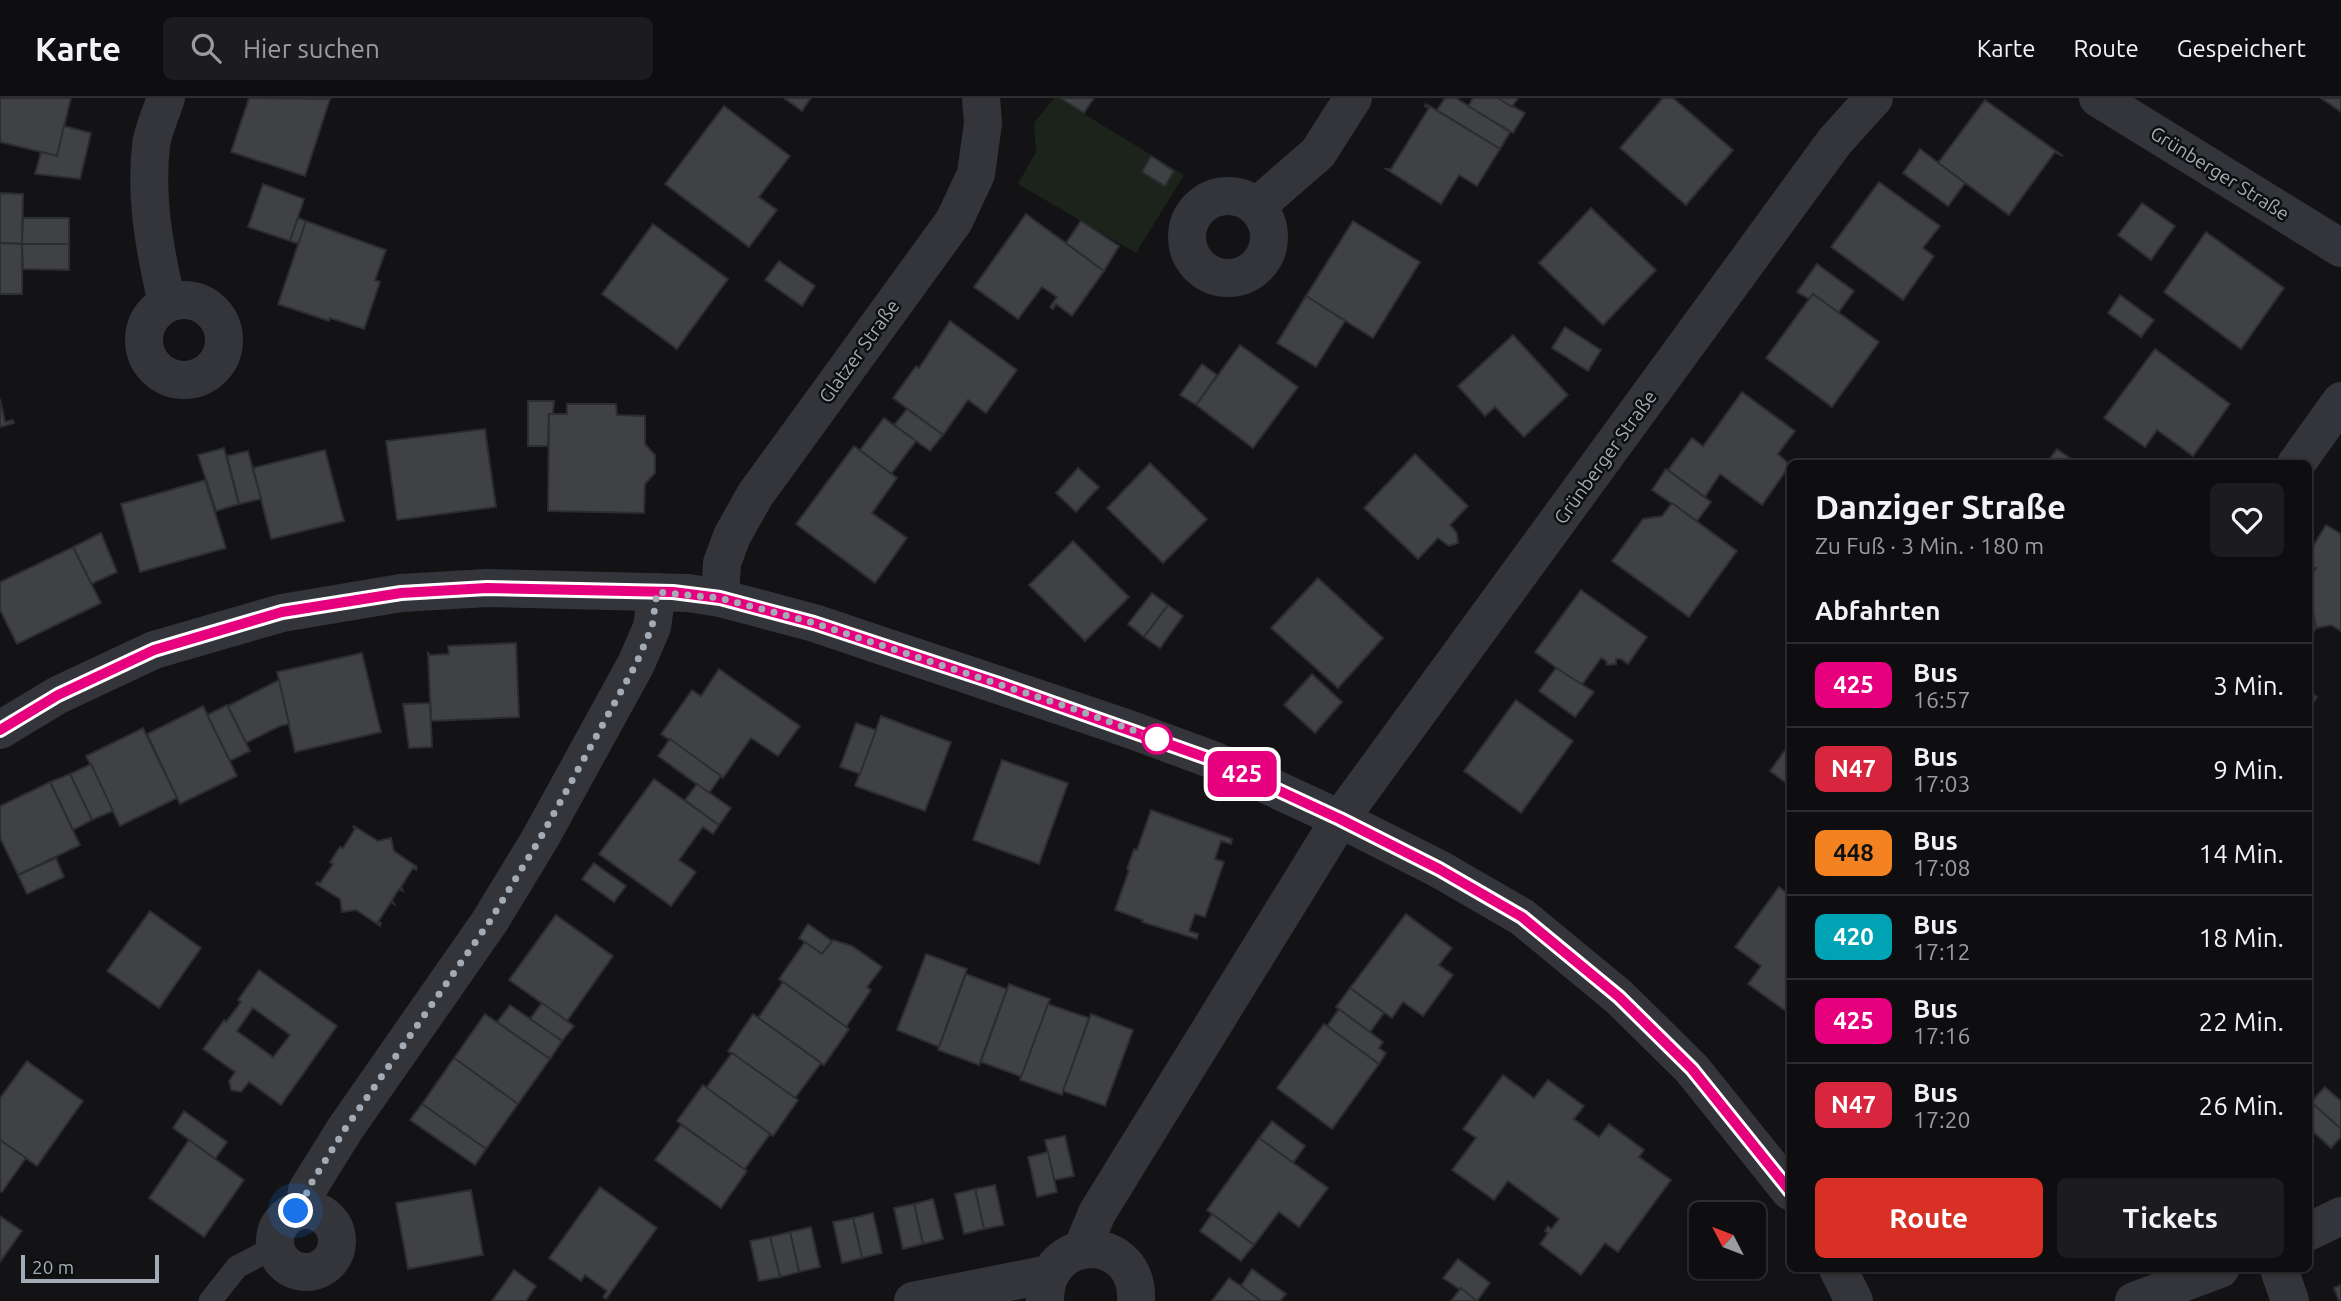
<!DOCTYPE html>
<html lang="de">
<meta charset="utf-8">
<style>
:root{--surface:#0e0e10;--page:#1c1c1e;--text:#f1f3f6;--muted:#9b9c9f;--line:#2e2e30;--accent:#d93025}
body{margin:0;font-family:Ubuntu,sans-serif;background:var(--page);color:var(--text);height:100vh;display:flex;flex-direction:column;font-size:26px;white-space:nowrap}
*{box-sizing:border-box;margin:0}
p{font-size:23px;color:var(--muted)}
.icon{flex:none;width:38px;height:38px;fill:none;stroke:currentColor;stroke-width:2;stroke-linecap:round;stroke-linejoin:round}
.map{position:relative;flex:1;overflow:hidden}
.details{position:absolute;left:1787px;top:362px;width:525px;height:812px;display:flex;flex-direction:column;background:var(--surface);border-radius:10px;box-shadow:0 2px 5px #0004,0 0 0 2px var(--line)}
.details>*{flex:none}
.badge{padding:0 14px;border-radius:10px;font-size:24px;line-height:46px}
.needle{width:46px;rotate:312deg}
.controls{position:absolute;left:1689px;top:1104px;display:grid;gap:14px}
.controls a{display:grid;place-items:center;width:77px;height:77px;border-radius:10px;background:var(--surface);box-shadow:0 2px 5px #0004,0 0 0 2px var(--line);font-size:35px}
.scale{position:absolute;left:21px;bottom:18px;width:138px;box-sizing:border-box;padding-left:7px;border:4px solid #a3acb6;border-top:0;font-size:19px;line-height:24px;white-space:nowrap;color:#a3acb6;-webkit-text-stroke:5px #0e0e0f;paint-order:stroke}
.you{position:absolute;width:35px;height:35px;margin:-18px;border:5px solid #fff;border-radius:50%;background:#1a73e8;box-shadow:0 0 0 10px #1a73e833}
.map>.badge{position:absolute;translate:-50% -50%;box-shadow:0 0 0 4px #fff}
h2{padding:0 28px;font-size:26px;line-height:63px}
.round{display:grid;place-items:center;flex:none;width:74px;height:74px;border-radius:10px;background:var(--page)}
.summary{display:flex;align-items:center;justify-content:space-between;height:119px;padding:0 28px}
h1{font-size:33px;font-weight:700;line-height:52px}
.button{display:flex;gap:14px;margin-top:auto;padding:14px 28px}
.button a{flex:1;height:80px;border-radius:10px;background:var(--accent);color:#fff;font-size:28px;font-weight:700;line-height:80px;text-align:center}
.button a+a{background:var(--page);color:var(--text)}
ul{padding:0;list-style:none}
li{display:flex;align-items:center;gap:21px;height:84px;padding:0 28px;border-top:2px solid var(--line)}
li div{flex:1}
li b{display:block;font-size:26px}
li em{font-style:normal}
li .badge{min-width:77px;font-weight:700;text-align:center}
header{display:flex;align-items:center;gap:42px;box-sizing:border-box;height:98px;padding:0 35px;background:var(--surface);border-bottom:2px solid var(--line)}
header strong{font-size:33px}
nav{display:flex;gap:38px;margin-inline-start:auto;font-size:24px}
.search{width:490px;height:63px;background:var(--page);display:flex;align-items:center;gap:18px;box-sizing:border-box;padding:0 24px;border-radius:10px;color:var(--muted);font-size:26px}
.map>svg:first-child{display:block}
.green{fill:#1b231b}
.building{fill:#3f4145;stroke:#2c2d31;stroke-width:2;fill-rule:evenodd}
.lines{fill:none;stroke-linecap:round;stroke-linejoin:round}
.service{stroke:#33353a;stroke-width:23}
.minor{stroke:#33353a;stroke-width:38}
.line-casing{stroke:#fff;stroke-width:16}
.line{stroke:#e6007e;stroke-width:10}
.walk{stroke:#a3acb6;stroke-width:7;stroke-dasharray:0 12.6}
.stop-dot{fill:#fff;stroke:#e6007e;stroke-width:3.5}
.labels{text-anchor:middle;stroke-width:5;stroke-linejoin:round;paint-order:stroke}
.street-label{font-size:19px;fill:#a3acb6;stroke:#0e0e0f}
</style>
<header>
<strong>Karte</strong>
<div class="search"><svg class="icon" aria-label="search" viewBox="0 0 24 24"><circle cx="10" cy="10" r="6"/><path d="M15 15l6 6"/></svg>Hier suchen</div>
<nav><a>Karte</a><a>Route</a><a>Gespeichert</a></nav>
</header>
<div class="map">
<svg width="2341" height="1203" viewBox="0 0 2341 1203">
<rect width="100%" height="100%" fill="#131315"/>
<!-- green -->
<polygon class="green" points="1054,0 1058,0 1184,77 1136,155 1018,86 1036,54 1034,25"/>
<!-- building -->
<g class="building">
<polygon points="0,0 71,0 57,58 0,44"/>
<polygon points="249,0 330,1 305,78 231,54"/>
<polygon points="784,0 811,0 802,13"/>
<polygon points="1060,0 1094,0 1084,15"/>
<polygon points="1445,0 1456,0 1510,34 1500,51 1437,12"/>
<polygon points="1473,0 1498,0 1525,15 1513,35 1468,8"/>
<polygon points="1498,0 1518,0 1512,9"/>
<polygon points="1663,0 1673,0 1733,52 1686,107 1620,50"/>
<polygon points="2321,0 2341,0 2341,14"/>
<polygon points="1985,2 2063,58 2055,54 2009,117 1938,65"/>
<polygon points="1426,6 1500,51 1477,88 1459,77 1441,106 1386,71 1391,71 1429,10 1425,8"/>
<polygon points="724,8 790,58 759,99 777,112 749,149 665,86"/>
<polygon points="64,28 91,35 80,81 35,76 41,54 57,58"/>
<polygon points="1920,51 1965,85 1948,108 1903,75"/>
<polygon points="1151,58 1174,73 1165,88 1142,74"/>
<polygon points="1879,84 1940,128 1923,150 1934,158 1903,202 1831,149"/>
<polygon points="263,86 304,101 290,143 248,129"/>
<polygon points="0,95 23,96 22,146 0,145"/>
<polygon points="2142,105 2175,128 2151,162 2118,137"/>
<polygon points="1591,110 1656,172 1603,227 1539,165"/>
<polygon points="1026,116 1104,173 1072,218 1056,206 1053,211 1050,209 1057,199 1042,189 1018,221 974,189"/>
<polygon points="23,120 69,120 69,146 22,146"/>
<polygon points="298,120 306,123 299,146 290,143"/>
<polygon points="306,123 386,152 375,182 380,184 364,231 330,220 329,223 278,206"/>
<polygon points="1081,123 1119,148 1104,173 1066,145"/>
<polygon points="1353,123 1420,164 1373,240 1306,198"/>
<polygon points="653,126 728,181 677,251 602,196"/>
<polygon points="2206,134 2284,190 2241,251 2164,194"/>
<polygon points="0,145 22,146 22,196 0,196"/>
<polygon points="22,146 69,146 69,172 23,171"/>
<polygon points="779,163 815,188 802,208 765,182"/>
<polygon points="1817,166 1854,193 1838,215 1813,196 1809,201 1797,194"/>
<polygon points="1813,196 1879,244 1832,309 1766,260"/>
<polygon points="2120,197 2154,222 2141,239 2108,215"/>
<polygon points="1306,198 1345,223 1316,269 1277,245"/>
<polygon points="950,223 1017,272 986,315 968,302 943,337 893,300 916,268 919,270"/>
<polygon points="1565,229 1601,252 1588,273 1552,250"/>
<polygon points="1513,237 1568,297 1524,339 1495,309 1485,318 1458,288"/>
<polygon points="1240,247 1298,289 1253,350 1196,307"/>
<polygon points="2155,251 2230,306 2193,358 2157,332 2145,349 2104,320"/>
<polygon points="1202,266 1217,277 1196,307 1180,297"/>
<polygon points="1742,294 1795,333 1778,356 1790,367 1762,407 1720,376 1705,399 1668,372 1692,340 1703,348"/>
<polygon points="0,301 5,324 13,322 14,325 0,329"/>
<polygon points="528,303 554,303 553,316 549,316 548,348 528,348"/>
<polygon points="567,306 616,306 617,317 645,318 645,346 655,357 655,375 645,386 644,415 548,413 549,316 567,316"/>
<polygon points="907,311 943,337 930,353 894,327"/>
<polygon points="884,320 916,343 891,376 860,352"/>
<polygon points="485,331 496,409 397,422 386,343"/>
<polygon points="854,348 897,380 872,415 907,440 875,485 796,426"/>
<polygon points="224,350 239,406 216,413 198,357"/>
<polygon points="2057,351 2078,366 2046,366"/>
<polygon points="325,352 344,423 271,441 253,370"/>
<polygon points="248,353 261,401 239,406 227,358"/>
<polygon points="1415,356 1468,408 1450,427 1457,435 1458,445 1449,448 1438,440 1418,461 1364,410"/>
<polygon points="1150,365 1207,421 1163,465 1107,410"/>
<polygon points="1078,370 1099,389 1076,414 1056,395"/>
<polygon points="1666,371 1711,404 1697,423 1652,392"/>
<polygon points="205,382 226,450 140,474 121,406"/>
<polygon points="1672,405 1737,453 1689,519 1612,463 1643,421 1662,418"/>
<polygon points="2326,427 2341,436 2341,533 2331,527 2316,530 2313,515 2308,513 2308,483 2316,470 2308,468 2308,451 2312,450"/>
<polygon points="101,435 117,474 91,486 73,449"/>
<polygon points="1073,443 1129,499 1085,543 1029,487"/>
<polygon points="73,449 101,505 17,546 0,512 0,484"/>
<polygon points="1318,480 1383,540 1338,590 1271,530"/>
<polygon points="1581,492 1647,539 1628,566 1621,561 1616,561 1616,566 1607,567 1606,563 1601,560 1581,588 1535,554"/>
<polygon points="1152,495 1168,507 1144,539 1128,526"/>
<polygon points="1168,507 1183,518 1160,550 1144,539"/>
<polygon points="2308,513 2313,515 2316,530 2308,543"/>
<polygon points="516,545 519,619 431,623 428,555 430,557 449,556 448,548"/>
<polygon points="362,555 381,634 295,654 277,574"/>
<polygon points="1556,570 1594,594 1575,619 1539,593"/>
<polygon points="719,571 800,628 778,658 751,640 723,680 661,636 692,592 701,598"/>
<polygon points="1312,576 1342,604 1315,635 1284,607"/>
<polygon points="279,582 289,626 280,628 246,645 228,608"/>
<polygon points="2308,592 2317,599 2308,612"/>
<polygon points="1516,602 1573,643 1521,715 1464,673"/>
<polygon points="430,605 432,649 409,650 403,606"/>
<polygon points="227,607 250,653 230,663 207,617"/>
<polygon points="203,608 237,678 180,706 147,636"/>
<polygon points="881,618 951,644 925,713 855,688"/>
<polygon points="856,625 876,632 860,676 840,669"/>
<polygon points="143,630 177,700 120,728 86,658"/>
<polygon points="670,641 721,678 709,695 658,658"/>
<polygon points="1790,645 1790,688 1770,673"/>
<polygon points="1002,662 1068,685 1039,766 973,742"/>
<polygon points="91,666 113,713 92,722 70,676"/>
<polygon points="70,676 92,722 73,732 50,684"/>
<polygon points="654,681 719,727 713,736 703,729 679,762 696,774 671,808 599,756"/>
<polygon points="50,684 80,747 18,777 0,740 0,708"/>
<polygon points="697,686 731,710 719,727 685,702"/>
<polygon points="1151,712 1232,741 1231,746 1221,743 1215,761 1224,764 1205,819 1195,816 1189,833 1198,836 1197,841 1142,824 1143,822 1115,812 1129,772 1127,771 1134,751 1137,752"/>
<polygon points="354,728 378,743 391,740 394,753 417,769 416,772 413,770 401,789 403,793 399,791 392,802 394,806 391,804 378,824 381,825 380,828 356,812 342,814 340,801 316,786 317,784 320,785 333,766 330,764 340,749 343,750 355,731 353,729"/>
<polygon points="56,760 64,779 27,796 18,777"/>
<polygon points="594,765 626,788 614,804 582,781"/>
<polygon points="1779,789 1790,797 1790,916 1748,886 1761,868 1735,849"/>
<polygon points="150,813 201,850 159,910 107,873"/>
<polygon points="1406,816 1452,850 1439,867 1453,877 1423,918 1403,904 1392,920 1350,890"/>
<polygon points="556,817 613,858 567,923 509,882"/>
<polygon points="808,826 832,843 822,856 799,840"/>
<polygon points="833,842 852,848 882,869 867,889 871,892 846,929 779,881 805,844 822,856"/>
<polygon points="926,856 967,871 939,949 897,932"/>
<path d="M259,872l78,56 -56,79 -32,-23 -8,10 -10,-2 -2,-9 6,-9 -32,-23 21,-29 2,2 15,-20 -3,-2zM253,910l37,27 -17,22 -36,-26z"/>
<polygon points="966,876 1007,891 979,967 938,952"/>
<polygon points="783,884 849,931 824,967 758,920"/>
<polygon points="1009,886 1050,901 1022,979 981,964"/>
<polygon points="1350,890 1384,915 1370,934 1336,909"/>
<polygon points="542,905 574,928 562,943 530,921"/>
<polygon points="1048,906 1089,920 1062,997 1020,982"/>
<polygon points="510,907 562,943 550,961 497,924"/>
<polygon points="1339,911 1383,944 1379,950 1386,955 1379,966 1327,928"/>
<polygon points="485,916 550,961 518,1006 454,960"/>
<polygon points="753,916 821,965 795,1000 728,953"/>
<polygon points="1091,916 1133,932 1105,1008 1063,993"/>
<polygon points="1324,926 1379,966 1332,1031 1277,990"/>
<polygon points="732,955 798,1002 773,1038 706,990"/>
<polygon points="454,960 518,1006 486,1051 422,1006"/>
<polygon points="27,963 83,1003 37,1068 0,1042 0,1000"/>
<polygon points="1503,977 1534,1000 1548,982 1584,1008 1574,1021 1599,1039 1609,1026 1644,1052 1639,1059 1671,1082 1618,1154 1605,1145 1581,1177 1540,1146 1548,1135 1545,1133 1548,1128 1551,1131 1559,1121 1508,1083 1494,1102 1452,1072 1476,1040 1463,1031"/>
<polygon points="703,987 770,1036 744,1072 677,1023"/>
<polygon points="2325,989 2341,1003 2341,1031 2311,1004"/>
<polygon points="2311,1004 2341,1031 2341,1039 2331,1050 2308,1029 2308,1007"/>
<polygon points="422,1006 486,1051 475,1067 410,1022"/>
<polygon points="184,1013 227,1044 215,1061 173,1030"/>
<polygon points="1272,1023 1305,1048 1293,1065 1259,1040"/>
<polygon points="681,1027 747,1073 721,1110 655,1062"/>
<polygon points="1065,1038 1074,1078 1054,1082 1045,1042"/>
<polygon points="1259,1040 1328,1090 1299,1129 1279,1114 1254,1147 1207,1112"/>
<polygon points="0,1042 26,1060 2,1094 0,1093"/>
<polygon points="189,1042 244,1082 204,1139 149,1100"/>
<polygon points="1048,1054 1057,1094 1037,1099 1028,1059"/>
<polygon points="995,1087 1004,1127 984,1131 975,1091"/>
<polygon points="600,1089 657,1130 606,1201 603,1199 607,1193 585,1177 581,1183 549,1160"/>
<polygon points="975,1091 984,1131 964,1136 955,1096"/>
<polygon points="471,1092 483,1157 408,1171 396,1105"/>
<polygon points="933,1101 943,1141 923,1146 914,1106"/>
<polygon points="914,1106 923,1146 903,1151 894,1110"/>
<polygon points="873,1115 882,1155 862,1160 853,1120"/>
<polygon points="1212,1116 1254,1147 1241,1163 1200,1133"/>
<polygon points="0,1118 22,1133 0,1164"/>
<polygon points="853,1120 862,1160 842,1165 833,1124"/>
<polygon points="811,1129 820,1169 799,1174 790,1134"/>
<polygon points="790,1134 799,1174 780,1179 770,1139"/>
<polygon points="770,1139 780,1179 759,1183 750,1143"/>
<polygon points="1458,1161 1490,1185 1477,1203 1443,1180"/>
<polygon points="1252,1171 1286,1196 1280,1203 1261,1203 1241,1188"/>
<polygon points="514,1172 536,1188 526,1203 492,1203"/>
<polygon points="1229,1180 1241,1188 1261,1203 1212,1203"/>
<polygon points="2341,1187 2341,1203 2339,1203 2334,1190"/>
<polygon points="1461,1190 1477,1203 1478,1203 1451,1203"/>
</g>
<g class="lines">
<!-- service -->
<polyline class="service" points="210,1203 237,1169 275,1149"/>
<!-- minor -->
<g class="minor">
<path d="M166,0c-5,15 -13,32 -15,47 -6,54 4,106 16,158"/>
<polyline points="2098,0 2341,150"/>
<circle cx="1228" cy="139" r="41"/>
<polyline points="1256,109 1318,55 1353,0"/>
<circle cx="184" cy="242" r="40"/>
<polyline points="2296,366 2341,303"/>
<polyline points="720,500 722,465 732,438 755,397 954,123 976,76 983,25 981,0"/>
<polyline points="0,632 58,597 154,552 282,515 401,495 487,490 688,495 720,500 814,525 1129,631 1213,662 1340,721 1439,771 1522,819 1619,899 1692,971 1790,1093"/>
<polyline points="305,1111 307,1092 345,1031 490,823 541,739 636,566 652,529 657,494"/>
<circle cx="306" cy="1143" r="31"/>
<polyline points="2308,1134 2341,1118"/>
<polyline points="1082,1151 1097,1115 1340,721 1835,43 1874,0"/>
<polyline points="1838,1171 1854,1203"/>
<polyline points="2279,1171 2290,1203"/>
<polyline points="913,1203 1049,1176"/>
<path d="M1045,1203c-1,-70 95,-68 91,0"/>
<polyline points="2134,1203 2220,1171"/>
</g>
</g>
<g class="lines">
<!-- line casing -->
<g class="line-casing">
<polyline id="line" points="0,632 58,597 154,552 282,514 401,495 487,490 673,494 720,500 814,525 996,585 1213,662 1340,721 1439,771 1522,819 1619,899 1692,971 1790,1093"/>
</g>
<!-- line -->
<use href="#line" class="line"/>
<!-- walk -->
<polyline class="walk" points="296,1113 305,1111 307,1092 345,1031 490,823 541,739 636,566 652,529 657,494 720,500 814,525 1074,611 1157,641"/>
</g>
<!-- markers -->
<circle class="stop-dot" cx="1157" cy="641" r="14"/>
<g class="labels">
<!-- street labels -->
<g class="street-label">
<text transform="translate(2220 75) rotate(32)" y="7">Grünberger Straße</text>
<text transform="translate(859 253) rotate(-54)" y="7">Glatzer Straße</text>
<text transform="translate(1605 359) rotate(-54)" y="7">Grünberger Straße</text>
</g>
</g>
</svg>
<div class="controls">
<a><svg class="needle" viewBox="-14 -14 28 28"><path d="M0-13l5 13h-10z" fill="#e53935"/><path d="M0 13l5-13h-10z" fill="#9b9c9f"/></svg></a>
</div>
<div class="scale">20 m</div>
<div class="you" style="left:296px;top:1113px"></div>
<b class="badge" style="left:1242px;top:676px;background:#e6007e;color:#fff">425</b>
<section class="details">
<div class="summary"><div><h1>Danziger Straße</h1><p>Zu Fuß · 3 Min. · 180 m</p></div><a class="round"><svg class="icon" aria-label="heart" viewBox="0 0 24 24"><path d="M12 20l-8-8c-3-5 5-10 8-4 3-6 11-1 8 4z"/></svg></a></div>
<h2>Abfahrten</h2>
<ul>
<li><span class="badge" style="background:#e6007e;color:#fff">425</span><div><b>Bus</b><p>16:57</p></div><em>3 Min.</em></li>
<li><span class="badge" style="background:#d7263d;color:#fff">N47</span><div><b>Bus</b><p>17:03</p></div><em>9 Min.</em></li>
<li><span class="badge" style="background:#f58220;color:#111">448</span><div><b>Bus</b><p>17:08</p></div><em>14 Min.</em></li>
<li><span class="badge" style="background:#00a3b4;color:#fff">420</span><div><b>Bus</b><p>17:12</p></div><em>18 Min.</em></li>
<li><span class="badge" style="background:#e6007e;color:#fff">425</span><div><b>Bus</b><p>17:16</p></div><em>22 Min.</em></li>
<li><span class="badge" style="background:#d7263d;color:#fff">N47</span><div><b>Bus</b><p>17:20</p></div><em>26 Min.</em></li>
</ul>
<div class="button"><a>Route</a><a>Tickets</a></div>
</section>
</div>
